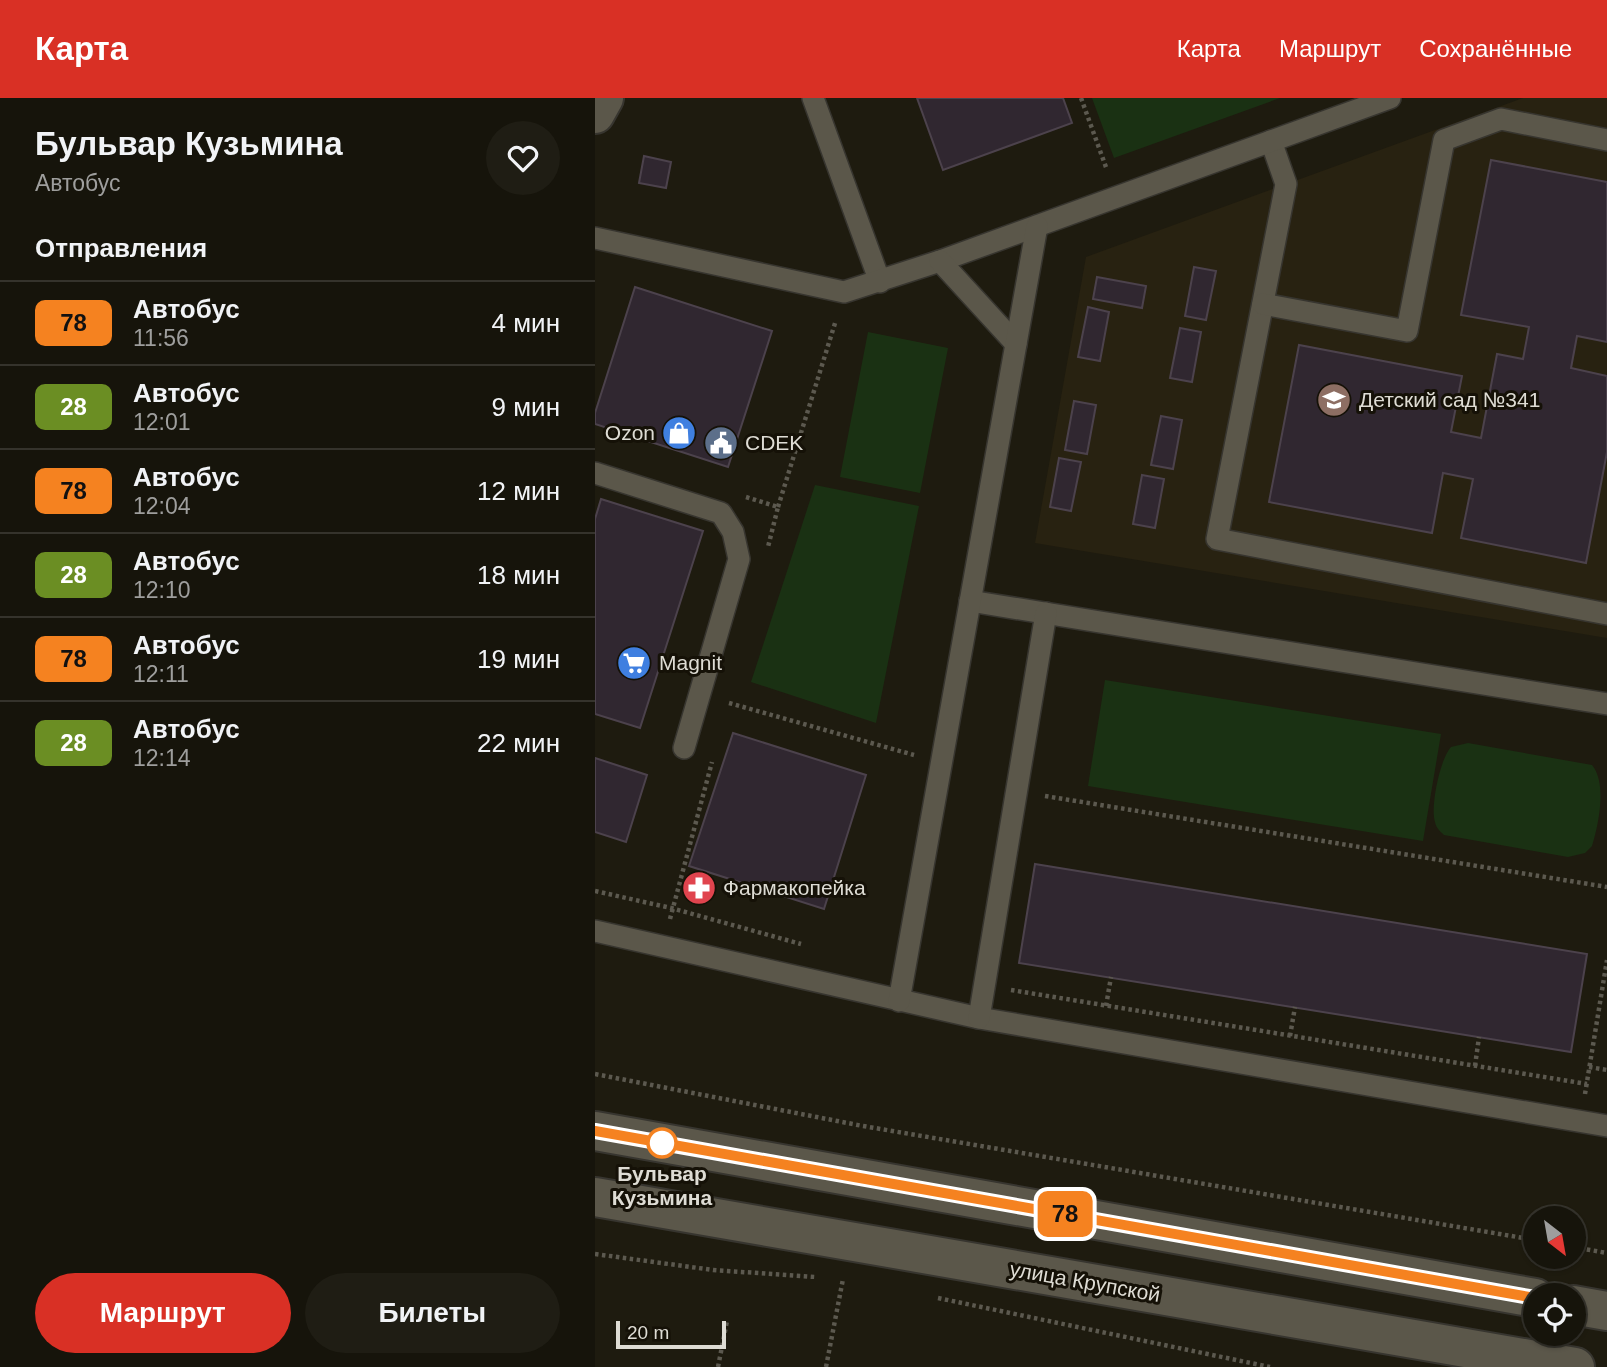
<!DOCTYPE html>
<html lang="ru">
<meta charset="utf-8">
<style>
:root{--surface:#16140b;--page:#1f1d14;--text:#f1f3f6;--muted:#9e9e9d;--line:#35332c;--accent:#d93025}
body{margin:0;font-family:Arial,sans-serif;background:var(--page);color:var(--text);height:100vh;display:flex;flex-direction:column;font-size:26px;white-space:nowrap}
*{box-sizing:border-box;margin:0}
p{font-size:23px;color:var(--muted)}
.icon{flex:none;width:38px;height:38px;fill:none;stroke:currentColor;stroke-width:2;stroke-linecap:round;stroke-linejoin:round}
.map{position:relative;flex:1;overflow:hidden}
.details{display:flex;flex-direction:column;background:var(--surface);width:595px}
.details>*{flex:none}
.badge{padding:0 14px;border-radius:10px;font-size:24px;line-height:46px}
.needle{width:46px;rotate:149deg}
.controls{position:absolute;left:928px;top:1108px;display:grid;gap:14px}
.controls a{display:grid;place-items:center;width:63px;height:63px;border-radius:50%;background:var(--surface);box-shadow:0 2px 5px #0004,0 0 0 2px var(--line);font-size:35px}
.scale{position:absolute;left:21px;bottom:18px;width:110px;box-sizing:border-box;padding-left:7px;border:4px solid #dedcd4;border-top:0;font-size:19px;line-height:24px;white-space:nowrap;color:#dedcd4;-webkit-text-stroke:5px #151107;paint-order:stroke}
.map>.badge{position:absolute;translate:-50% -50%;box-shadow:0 0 0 4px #fff}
h2{padding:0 35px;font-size:26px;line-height:63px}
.round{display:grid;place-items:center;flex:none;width:74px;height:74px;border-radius:37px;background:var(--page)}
.head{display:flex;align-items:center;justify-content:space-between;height:119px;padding:0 35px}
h1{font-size:33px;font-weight:700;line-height:52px}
.action{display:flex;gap:14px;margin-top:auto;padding:14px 35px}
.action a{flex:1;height:80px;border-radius:42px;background:var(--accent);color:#fff;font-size:28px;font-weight:700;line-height:80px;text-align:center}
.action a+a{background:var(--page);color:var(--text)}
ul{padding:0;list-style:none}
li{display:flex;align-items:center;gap:21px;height:84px;padding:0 35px;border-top:2px solid var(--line)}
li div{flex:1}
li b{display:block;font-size:26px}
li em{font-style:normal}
li .badge{min-width:77px;font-weight:700;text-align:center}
header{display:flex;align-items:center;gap:42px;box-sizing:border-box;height:98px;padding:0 35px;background:var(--accent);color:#fff}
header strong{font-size:33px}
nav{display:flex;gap:38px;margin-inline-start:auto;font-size:24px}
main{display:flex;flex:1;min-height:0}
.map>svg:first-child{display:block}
.built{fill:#282211}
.green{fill:#1a3113}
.building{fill:#302730;stroke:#4c424c;stroke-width:2}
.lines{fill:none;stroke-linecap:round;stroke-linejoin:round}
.service-casing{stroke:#37352f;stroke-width:24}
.minor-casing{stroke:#37352f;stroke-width:42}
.secondary-casing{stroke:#37352f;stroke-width:42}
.path{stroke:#5c594f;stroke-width:4.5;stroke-dasharray:3.5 3.5;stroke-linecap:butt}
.service{stroke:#5b574a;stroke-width:21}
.minor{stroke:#5b574a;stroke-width:38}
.secondary{stroke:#5b574a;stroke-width:38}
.line-casing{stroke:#fff;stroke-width:16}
.line{stroke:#f58220;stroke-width:10}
.stop-dot{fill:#fff;stroke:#f58220;stroke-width:3.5}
.labels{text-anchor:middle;stroke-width:6;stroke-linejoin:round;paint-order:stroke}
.poi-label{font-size:21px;fill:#dedcd4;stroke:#151107;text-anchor:start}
.stop-label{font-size:21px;font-weight:bold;fill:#dedcd4;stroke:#151107}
.street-label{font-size:21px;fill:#dedcd4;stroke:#151107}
</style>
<header>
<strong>Карта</strong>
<nav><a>Карта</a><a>Маршрут</a><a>Сохранённые</a></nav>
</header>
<main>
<section class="details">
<div class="head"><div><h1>Бульвар Кузьмина</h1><p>Автобус</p></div><a class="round"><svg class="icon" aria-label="heart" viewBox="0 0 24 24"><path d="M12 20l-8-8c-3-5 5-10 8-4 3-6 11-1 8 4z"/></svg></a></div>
<h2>Отправления</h2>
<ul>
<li><span class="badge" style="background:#f58220;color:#111">78</span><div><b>Автобус</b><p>11:56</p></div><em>4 мин</em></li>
<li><span class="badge" style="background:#6b8e23;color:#fff">28</span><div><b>Автобус</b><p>12:01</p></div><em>9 мин</em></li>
<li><span class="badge" style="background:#f58220;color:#111">78</span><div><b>Автобус</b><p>12:04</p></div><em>12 мин</em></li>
<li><span class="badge" style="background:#6b8e23;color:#fff">28</span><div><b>Автобус</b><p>12:10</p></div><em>18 мин</em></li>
<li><span class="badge" style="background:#f58220;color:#111">78</span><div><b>Автобус</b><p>12:11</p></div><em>19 мин</em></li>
<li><span class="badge" style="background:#6b8e23;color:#fff">28</span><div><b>Автобус</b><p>12:14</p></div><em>22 мин</em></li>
</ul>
<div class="action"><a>Маршрут</a><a>Билеты</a></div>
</section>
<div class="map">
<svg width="1012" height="1269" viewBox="0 0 1012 1269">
<rect width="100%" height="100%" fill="#1e1b0f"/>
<!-- built -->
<polygon class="built" points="928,0 1012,0 1012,540 440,445 491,159"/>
<!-- green -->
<g class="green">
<polygon points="497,0 685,0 519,60"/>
<polygon points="273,234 353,250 325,395 245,379"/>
<polygon points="220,387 324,408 281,625 156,584"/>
<polygon points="510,582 846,636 828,743 493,688"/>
<path d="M873,645l124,22c15,18 7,58 0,81l-7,7 -17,4 -124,-22c-4,-4 -8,-7 -9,-13 -5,-15 5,-63 16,-75z"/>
</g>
<!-- building -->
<g class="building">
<polygon points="322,0 468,0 477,25 348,72"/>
<polygon points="49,58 76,64 71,90 44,85"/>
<polygon points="896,62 1012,84 1012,244 982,238 976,270 1012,278 1012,354 991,465 866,440 878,381 848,375 837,435 674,404 704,247 867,278 856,334 886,340 902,256 928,261 934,229 866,217"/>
<polygon points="599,169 621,173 611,222 590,218"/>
<polygon points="502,179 551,188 547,210 498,201"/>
<polygon points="40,189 177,233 133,369 0,326 0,315"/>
<polygon points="493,209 514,214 505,263 483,259"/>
<polygon points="585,230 606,234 597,284 575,280"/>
<polygon points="479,303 501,307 492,356 470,352"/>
<polygon points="566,318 587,322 578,371 556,367"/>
<polygon points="464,360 486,364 476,413 455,409"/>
<polygon points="547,377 569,381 560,430 538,426"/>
<polygon points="6,401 108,433 45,630 0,616 0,421"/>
<polygon points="138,635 271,677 229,811 94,768"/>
<polygon points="0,660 52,677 31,744 0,734"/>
<polygon points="440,766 992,856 976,954 424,865"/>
</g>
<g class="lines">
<!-- service casing -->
<g class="service-casing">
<g id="service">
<polyline points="218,0 285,184"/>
<polyline points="676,43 691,86 622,441 1012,516"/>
<polyline points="0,140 249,194 345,163 795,0"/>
<polyline points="345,163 421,246"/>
<polyline points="668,206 812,233 849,42 906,21 1012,42"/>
<polyline points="0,375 126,415 138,434 144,461 89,650"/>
<polyline points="375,503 1012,606"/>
<polyline points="0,833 384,920 1012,1028"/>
<polyline points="304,903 442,128"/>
<polyline points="384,920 451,515"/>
</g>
</g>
<!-- minor casing -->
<g class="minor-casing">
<polyline id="minor" points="0,16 9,0"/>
</g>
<!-- secondary casing -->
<g class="secondary-casing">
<g id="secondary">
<polyline points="0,1033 940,1200"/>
<polyline points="0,1099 980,1269"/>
<polyline points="978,1207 1012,1213"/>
</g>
</g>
<!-- path -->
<g class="path">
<polyline points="486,0 512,72"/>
<polyline points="151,399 183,409 173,449"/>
<polyline points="183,409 241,222"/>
<polyline points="134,605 319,657"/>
<polyline points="450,698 1012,789"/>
<polyline points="0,793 76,810 206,846"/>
<polyline points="75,821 117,664"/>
<polyline points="416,892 992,986"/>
<polyline points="511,908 516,879"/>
<polyline points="695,938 700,909"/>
<polyline points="880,968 884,939"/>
<polyline points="994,969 1012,972"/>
<polyline points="0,976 268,1028 940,1142"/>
<polyline points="990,996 1012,862"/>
<polyline points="978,1149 1012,1155"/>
<polyline points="0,1156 118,1172 221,1179"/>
<polyline points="343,1200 675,1269"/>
<polyline points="123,1269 132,1223"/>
<polyline points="231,1269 248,1181"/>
</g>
<!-- service -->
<use href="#service" class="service"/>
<!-- minor -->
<use href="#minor" class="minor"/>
<!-- secondary -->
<use href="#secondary" class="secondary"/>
</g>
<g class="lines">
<!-- line casing -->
<g class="line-casing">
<polyline id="line" points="0,1033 940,1200"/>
</g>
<!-- line -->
<use href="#line" class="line"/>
</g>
<!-- icons -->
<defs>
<g id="school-disc" transform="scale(1.75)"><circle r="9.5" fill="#8d6e63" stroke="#151107"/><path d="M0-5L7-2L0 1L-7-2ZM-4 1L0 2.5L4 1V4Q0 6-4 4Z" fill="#fff"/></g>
<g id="shop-disc" transform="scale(1.75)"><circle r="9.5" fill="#3f7fe0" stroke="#151107"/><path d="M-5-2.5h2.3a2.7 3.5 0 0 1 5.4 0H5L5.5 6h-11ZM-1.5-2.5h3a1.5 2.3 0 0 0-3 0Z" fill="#fff"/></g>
<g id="civic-disc" transform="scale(1.75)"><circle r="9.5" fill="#5c6f8a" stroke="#151107"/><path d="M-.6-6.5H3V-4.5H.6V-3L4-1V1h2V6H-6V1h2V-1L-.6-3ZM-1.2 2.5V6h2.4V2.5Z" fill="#fff"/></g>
<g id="supermarket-disc" transform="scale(1.75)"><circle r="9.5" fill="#3f7fe0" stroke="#151107"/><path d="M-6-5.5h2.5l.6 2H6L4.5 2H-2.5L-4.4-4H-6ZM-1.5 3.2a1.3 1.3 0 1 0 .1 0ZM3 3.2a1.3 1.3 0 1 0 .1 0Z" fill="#fff"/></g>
<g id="pharmacy-disc" transform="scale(1.75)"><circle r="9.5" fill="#e0444e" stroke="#151107"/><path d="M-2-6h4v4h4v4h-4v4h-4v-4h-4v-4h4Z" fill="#fff"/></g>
</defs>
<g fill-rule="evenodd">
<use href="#school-disc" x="739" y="302"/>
<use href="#shop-disc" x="84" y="335"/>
<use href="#civic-disc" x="126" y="345"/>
<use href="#supermarket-disc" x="39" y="565"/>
<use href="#pharmacy-disc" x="104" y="790"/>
</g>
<!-- markers -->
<circle class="stop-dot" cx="67" cy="1045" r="14"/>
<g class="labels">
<!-- poi labels -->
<g class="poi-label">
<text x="764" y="309">Детский сад №341</text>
<text x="60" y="342" text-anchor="end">Ozon</text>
<text x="150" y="352">CDEK</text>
<text x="64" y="572">Magnit</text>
<text x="128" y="797">Фармакопейка</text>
</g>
<!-- stop labels -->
<g class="stop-label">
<text x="67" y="1083">Бульвар<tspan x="67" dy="24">Кузьмина</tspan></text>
</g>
<!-- street labels -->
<g class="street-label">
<text transform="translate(490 1184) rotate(10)" y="7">улица Крупской</text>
</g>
</g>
</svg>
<div class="controls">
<a><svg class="needle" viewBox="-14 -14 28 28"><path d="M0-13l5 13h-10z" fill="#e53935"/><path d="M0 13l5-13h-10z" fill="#9e9e9d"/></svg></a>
<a><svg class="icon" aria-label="locate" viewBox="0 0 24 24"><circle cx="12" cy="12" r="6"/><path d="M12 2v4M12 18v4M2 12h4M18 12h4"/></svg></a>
</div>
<div class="scale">20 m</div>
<b class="badge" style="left:470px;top:1116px;background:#f58220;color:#111">78</b>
</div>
</main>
